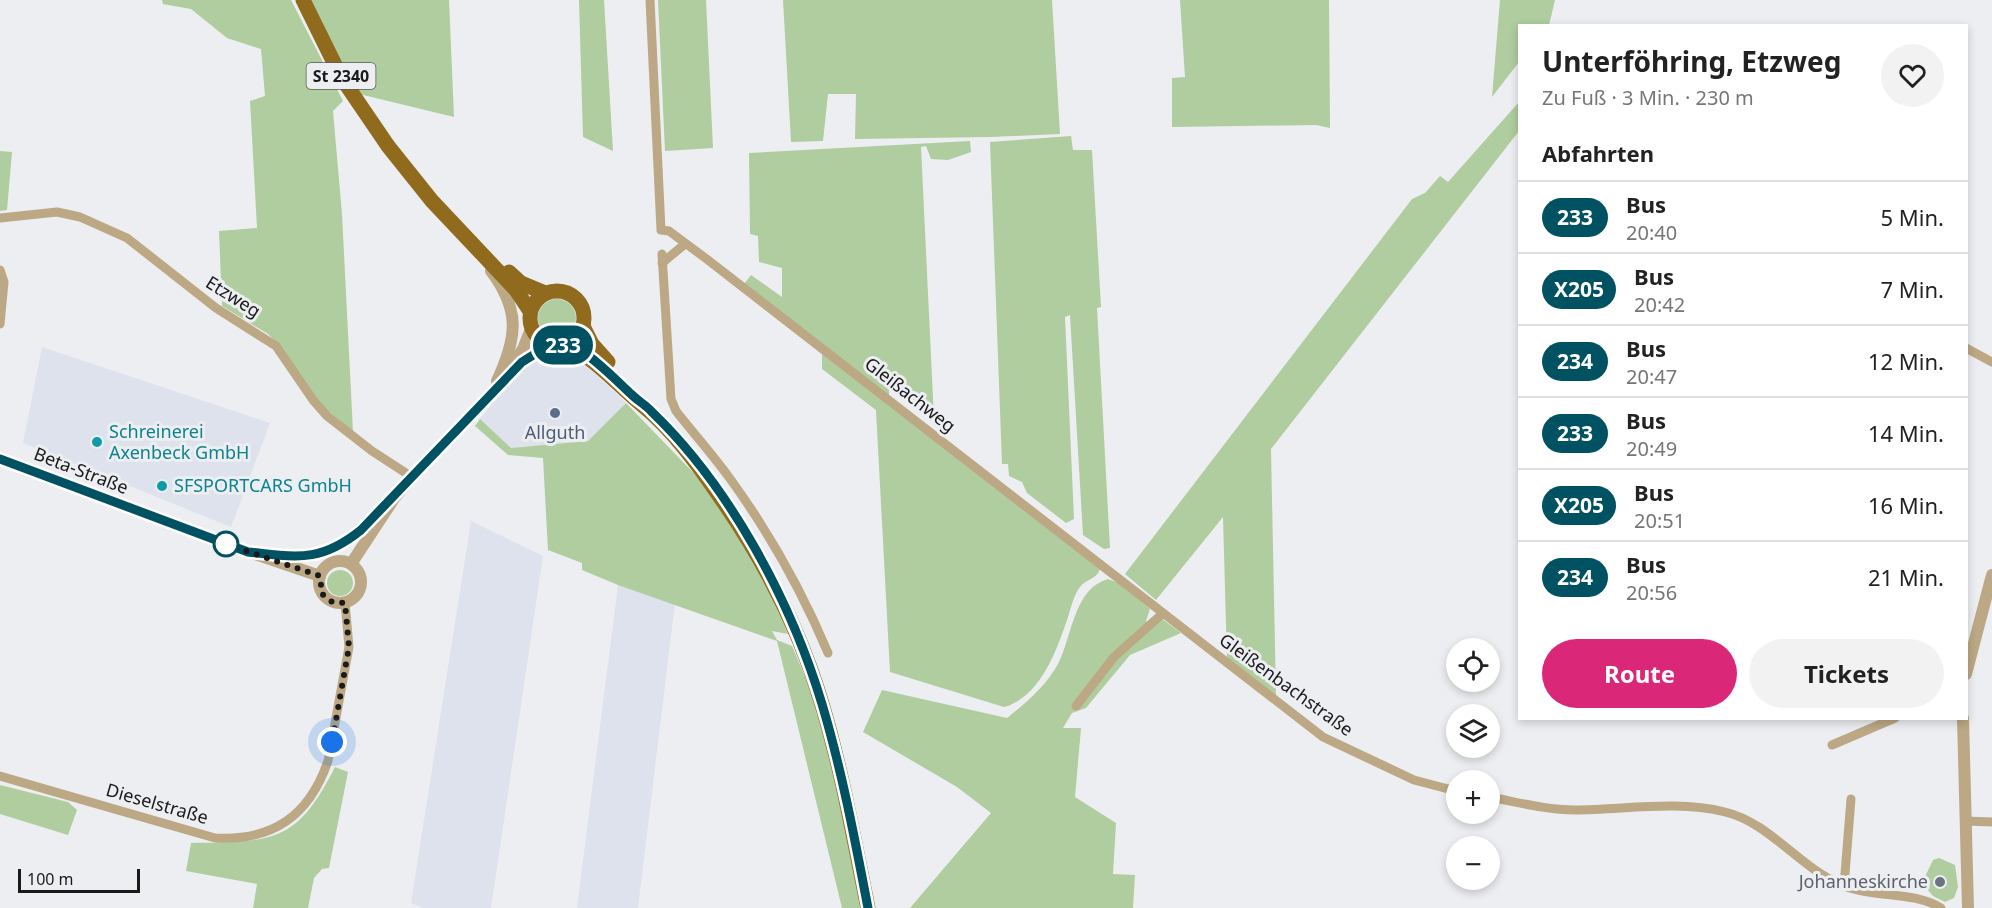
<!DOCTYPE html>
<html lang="de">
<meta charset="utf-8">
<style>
:root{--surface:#fff;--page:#f2f2f2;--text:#222;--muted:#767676;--line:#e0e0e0;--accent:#db2777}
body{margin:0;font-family:"Noto Sans",sans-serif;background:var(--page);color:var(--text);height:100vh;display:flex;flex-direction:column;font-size:22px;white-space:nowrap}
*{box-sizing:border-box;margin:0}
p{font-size:20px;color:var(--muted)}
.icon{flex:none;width:33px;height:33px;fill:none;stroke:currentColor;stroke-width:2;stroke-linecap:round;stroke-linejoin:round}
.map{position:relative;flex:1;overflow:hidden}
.sheet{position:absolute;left:1518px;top:24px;width:450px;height:696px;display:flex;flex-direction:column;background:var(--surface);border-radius:0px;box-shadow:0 3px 9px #0003}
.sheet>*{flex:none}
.badge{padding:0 12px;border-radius:20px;font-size:21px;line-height:39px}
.fabs{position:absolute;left:1446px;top:638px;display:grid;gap:12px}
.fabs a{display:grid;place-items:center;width:54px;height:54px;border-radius:50%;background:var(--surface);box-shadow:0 3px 9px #0003;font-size:30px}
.scale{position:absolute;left:18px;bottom:15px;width:122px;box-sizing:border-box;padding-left:6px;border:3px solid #1a1a1b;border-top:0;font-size:16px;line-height:21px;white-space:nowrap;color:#1a1a1b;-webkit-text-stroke:4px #edeef1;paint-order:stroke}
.you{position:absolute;width:30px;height:30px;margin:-15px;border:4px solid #fff;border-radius:50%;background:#1a73e8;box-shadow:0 0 0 9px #1a73e833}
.map>.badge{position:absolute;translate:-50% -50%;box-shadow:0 0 0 3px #fff}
h2{padding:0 24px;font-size:22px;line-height:54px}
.round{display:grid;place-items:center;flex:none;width:63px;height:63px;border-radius:32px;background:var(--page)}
.head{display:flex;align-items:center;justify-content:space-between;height:102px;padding:0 24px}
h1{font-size:28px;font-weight:700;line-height:45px}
.primary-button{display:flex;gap:12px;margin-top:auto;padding:12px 24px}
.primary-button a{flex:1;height:69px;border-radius:36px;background:var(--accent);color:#fff;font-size:24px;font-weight:700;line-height:69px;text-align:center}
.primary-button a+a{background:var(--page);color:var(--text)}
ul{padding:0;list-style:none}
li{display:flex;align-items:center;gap:18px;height:72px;padding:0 24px;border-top:2px solid var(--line)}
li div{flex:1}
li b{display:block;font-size:22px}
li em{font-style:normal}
li .badge{min-width:66px;font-weight:700;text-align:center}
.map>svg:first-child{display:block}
.built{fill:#dee2ec}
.green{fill:#afcd9e}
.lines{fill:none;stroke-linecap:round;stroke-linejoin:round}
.minor{stroke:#bca884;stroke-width:9}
.tertiary{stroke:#bca884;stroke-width:12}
.primary{stroke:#906b1d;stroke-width:15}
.line-casing{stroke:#fff;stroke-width:14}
.line{stroke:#005262;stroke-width:9}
.walk{stroke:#1a1a1b;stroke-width:6;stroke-dasharray:0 10.8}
.service-dot{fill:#5c6f8a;stroke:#edeef1;stroke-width:2}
.culture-dot{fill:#0f9aa8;stroke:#edeef1;stroke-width:2}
.stop-dot{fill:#fff;stroke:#005262;stroke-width:3}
.worship-dot{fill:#6b7280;stroke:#edeef1;stroke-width:2}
.labels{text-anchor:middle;stroke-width:6;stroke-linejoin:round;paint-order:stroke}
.shield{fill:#edeef1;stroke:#595a5b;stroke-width:1.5}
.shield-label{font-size:16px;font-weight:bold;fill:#1a1a1b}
.street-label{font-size:18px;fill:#1a1a1b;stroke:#edeef1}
.culture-label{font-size:18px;fill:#0d838f;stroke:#edeef1;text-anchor:start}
.service-label{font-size:18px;fill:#4e5e75;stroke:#edeef1}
.worship-label{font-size:18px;fill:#5b616d;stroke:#edeef1;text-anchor:end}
</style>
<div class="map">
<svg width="1992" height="908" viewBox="0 0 1992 908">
<rect width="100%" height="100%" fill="#edeef1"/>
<!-- built -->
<g class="built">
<polygon points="42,347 270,423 231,527 23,443"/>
<polygon points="569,354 575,354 626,403 588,441 511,448 480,419 515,373 537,358"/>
<polygon points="471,521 543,556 491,908 423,908 411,903"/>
<polygon points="618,585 675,603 638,908 577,908"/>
</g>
<!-- green -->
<g class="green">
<polygon points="162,0 291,0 343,101 333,111 342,214 353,432 322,406 279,345 268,334 222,306 219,231 257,228 250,101 265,96 261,49 227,38 191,9 163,4"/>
<polygon points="310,0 449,0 454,117 359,94 325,33"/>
<polygon points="579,0 604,0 613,151 583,137"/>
<polygon points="658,0 706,0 713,148 665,151"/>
<polygon points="783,0 1052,0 1060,134 991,137 855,139 856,94 828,94 823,141 791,142"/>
<polygon points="1180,0 1329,0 1330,128 1316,125 1172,127 1172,78 1185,77"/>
<polygon points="1500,0 1555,0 1549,25 1520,26 1519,62 1492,97"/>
<polygon points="1519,102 1519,131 1271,449 1276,697 1227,661 1223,517 1156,600 1125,574 1412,199 1425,193 1440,176 1448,182"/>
<polygon points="1071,136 1073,150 1092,150 1101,307 1097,308 1110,548 1104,549 1083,535 1070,315 1065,317 1074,519 1066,523 1027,493 1022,482 1009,476 1008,464 1002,464 990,142"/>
<polygon points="970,141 971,152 948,160 931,159 926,146 921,147 934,419 889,387 889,397 744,284 751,275 782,297 782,268 759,262 758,236 750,234 749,153"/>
<polygon points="0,151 12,152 7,210 0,211"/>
<circle cx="557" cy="318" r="19"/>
<path d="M822,354l278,215c-3,10 -14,10 -20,18 -6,7 -9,21 -12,30 -11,32 -27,80 -64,90l-114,-35 -14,-262 -54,-41z"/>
<polygon points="626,403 709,489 767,582 788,634 772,631 777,640 792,646 817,705 863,908 842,908 777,641 618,585 582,570 582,563 548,550 543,458 508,455 475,426 480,419 511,448 588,441"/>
<circle cx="340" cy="583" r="13"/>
<path d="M1108,579l13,5 29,25 -4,12 6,5 10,-7 19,14 -51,22 -44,53 -14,5 -9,15h18l-6,69 41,26 -3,51 22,1 -2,33h-223l81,-95 -34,-26 -94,-55 19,-42 125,28c19,-15 39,-32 51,-54 14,-27 16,-76 50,-85z"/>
<path d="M335,767l13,5 -19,96 -7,1 -8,9 -6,30h-55l4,-24 -71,-13 5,-28c81,-2 105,2 144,-76z"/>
<polygon points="0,785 68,802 77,810 68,835 0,814"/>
<polygon points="1939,858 1955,865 1958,887 1954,898 1945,902 1933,896 1922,883 1933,860"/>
</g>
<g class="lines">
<!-- minor -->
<g class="minor">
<polyline points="650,0 661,230 669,231 704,257 1323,737 1414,780 1456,791"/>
<polyline points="0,218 57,212 80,217 127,238 216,308 276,346 313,400 327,416 372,451 412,477"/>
<path d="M662,254l9,145 5,12c18,23 38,45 55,69 39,54 71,111 97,173"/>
<polyline points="662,263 685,244"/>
<polyline points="0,270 4,282 0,324"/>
<polyline points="1966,348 1992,362"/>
<polyline points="1076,706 1114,657 1162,614"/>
<polyline points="1832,745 1895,718"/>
<path d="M0,776l215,62c58,3 94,-22 113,-77l21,-114 -4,-44"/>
<path d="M1490,797c27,5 56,13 85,13 49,0 101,-10 150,2 46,11 75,57 119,74 30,12 70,5 97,22"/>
<polyline points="1965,821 1992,822"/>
<polyline points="1844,886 1851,799"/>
</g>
<!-- tertiary -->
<g class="tertiary">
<path d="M491,271c30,40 26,67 6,110"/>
<polyline points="510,367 523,349 531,329"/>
<polyline points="0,459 228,545 320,576"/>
<path d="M273,555c49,8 71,-10 106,-42"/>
<circle cx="340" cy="582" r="21"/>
<polyline points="351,564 395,497 412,477 522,362 550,345"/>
<polyline points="1966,674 1992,575"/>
<polyline points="1963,718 1968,908"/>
</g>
<!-- primary -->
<g class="primary">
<polyline points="303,0 341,77 388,146 432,201 516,290 530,311"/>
<polyline points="509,272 521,283 545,293"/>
<circle cx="557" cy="318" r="27"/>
<polyline points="583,326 592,344 608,362"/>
<path d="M567,344c29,16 49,39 74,60 31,25 56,59 79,93 44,63 80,133 102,207 20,67 32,136 46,204"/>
</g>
</g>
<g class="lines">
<!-- line casing -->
<g class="line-casing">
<path id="line" d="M0,459l248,93c49,5 72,11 113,-22l161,-168c13,-8 29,-20 45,-18 16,2 52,39 64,50 7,7 15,11 21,18 78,75 139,189 170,292 20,67 33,136 46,204"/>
</g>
<!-- line -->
<use href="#line" class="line"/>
<!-- walk -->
<polyline class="walk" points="226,544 320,576 322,594 332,602 345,603 349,647 332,742"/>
</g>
<!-- markers -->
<circle class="service-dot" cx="555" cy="413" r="6"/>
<g class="culture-dot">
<circle cx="97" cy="442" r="6"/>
<circle cx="162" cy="486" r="6"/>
</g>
<circle class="stop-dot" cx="226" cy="544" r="12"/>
<circle class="worship-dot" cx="1940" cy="882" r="6"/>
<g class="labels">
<!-- shield labels -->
<rect class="shield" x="306.5" y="63" width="69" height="26" rx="4.5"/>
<g class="shield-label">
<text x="341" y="82">St 2340</text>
</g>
<!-- street labels -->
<g class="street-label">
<text transform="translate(233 297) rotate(32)" y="6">Etzweg</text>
<text transform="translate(910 395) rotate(38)" y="6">Gleißachweg</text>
<text transform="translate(81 471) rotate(21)" y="6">Beta-Straße</text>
<text transform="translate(1286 685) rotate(36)" y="6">Gleißenbachstraße</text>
<text transform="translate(157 804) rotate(16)" y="6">Dieselstraße</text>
</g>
<!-- culture labels -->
<g class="culture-label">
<text x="109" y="438">Schreinerei<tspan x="109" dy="21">Axenbeck GmbH</tspan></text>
<text x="174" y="492">SFSPORTCARS GmbH</text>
</g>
<!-- service labels -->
<g class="service-label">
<text x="555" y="439">Allguth</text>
</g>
<!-- worship labels -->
<g class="worship-label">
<text x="1928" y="888">Johanneskirche</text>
</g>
</g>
</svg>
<div class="fabs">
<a><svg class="icon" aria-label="locate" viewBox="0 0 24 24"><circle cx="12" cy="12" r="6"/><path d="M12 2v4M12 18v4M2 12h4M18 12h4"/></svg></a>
<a><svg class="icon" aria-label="layers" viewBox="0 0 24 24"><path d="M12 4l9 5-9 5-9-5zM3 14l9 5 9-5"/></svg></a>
<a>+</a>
<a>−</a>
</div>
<div class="scale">100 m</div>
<div class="you" style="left:332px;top:742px"></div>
<b class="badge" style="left:563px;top:345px;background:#005262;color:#fff">233</b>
<section class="sheet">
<div class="head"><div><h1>Unterföhring, Etzweg</h1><p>Zu Fuß · 3 Min. · 230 m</p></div><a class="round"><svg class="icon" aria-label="heart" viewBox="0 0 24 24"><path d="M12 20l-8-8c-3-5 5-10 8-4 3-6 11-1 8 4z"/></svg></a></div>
<h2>Abfahrten</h2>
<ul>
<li><span class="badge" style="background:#005262;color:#fff">233</span><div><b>Bus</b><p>20:40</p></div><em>5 Min.</em></li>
<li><span class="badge" style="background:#005262;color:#fff">X205</span><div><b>Bus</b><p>20:42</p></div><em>7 Min.</em></li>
<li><span class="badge" style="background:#005262;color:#fff">234</span><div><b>Bus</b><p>20:47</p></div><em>12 Min.</em></li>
<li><span class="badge" style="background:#005262;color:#fff">233</span><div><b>Bus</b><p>20:49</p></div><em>14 Min.</em></li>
<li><span class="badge" style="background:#005262;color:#fff">X205</span><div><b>Bus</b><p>20:51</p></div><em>16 Min.</em></li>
<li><span class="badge" style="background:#005262;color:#fff">234</span><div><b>Bus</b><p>20:56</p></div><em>21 Min.</em></li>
</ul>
<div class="primary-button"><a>Route</a><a>Tickets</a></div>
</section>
</div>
